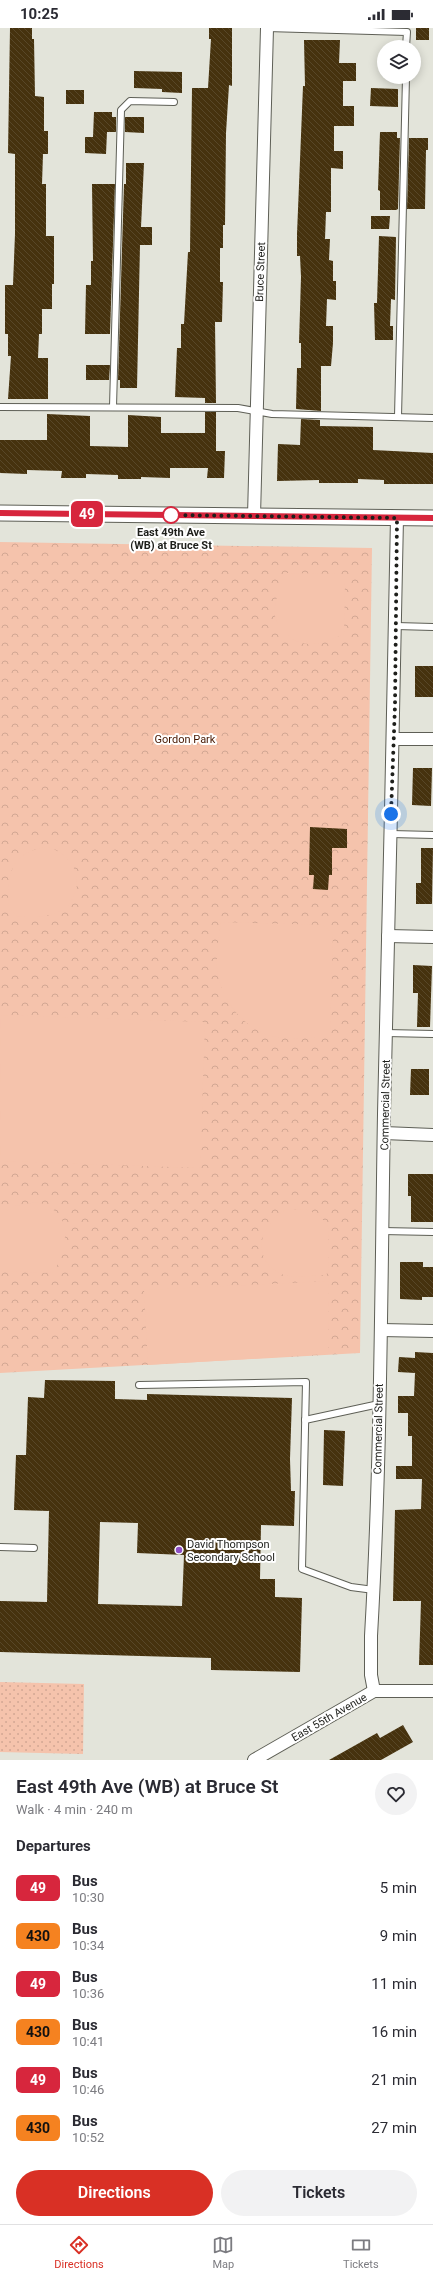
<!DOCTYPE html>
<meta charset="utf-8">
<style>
:root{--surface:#fff;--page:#f2f2f3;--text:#2b2b33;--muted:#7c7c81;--line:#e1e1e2;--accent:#d93025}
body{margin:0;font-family:Roboto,sans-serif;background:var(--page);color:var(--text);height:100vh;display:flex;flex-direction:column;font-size:15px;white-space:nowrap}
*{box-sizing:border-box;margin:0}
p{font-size:13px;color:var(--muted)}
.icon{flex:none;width:22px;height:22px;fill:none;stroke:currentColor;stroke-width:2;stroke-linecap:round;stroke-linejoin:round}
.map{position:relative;height:1732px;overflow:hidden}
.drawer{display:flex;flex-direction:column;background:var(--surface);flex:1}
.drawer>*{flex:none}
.badge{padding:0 8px;border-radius:6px;font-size:14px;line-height:26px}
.fabs{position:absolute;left:377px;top:12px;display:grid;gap:8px}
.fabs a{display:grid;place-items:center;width:44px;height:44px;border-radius:50%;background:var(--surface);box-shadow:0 2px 10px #0003;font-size:20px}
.you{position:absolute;width:20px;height:20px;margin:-10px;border:3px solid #fff;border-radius:50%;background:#1a73e8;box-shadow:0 0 0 6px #1a73e833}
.map>.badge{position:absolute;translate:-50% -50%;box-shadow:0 0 0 2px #fff}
h2{padding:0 16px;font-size:15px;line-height:36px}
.round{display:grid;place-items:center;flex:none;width:42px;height:42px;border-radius:21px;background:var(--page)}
.headline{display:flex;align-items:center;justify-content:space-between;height:68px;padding:0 16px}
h1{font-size:19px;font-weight:600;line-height:30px}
.cta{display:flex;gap:8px;margin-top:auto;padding:8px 16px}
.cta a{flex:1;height:46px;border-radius:24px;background:var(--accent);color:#fff;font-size:16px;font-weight:600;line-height:46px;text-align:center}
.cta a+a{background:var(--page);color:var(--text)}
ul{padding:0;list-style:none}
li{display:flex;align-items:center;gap:12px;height:48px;padding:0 16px}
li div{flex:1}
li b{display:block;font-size:15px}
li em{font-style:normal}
li .badge{min-width:44px;font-weight:700;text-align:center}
.status{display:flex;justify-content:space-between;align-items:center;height:28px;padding:0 20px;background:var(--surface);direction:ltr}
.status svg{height:11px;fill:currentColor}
.tabs{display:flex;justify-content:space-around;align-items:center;height:56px;border-top:1px solid var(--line);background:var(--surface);font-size:11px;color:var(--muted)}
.tabs a{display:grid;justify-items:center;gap:2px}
.tabs .selected{color:var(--accent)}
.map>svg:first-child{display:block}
.grass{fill:url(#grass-dots)}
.park{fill:url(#park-crowns)}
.pitch{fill:#f5c3ac}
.building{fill:url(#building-back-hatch);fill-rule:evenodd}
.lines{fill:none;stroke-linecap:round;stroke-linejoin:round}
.service-casing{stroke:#5e5f56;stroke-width:8}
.minor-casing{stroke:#5e5f56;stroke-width:14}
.tertiary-casing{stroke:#5e5f56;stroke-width:17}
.service{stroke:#fff;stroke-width:6}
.minor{stroke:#fff;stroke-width:12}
.tertiary{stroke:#fff;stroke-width:15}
.line-casing{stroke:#fff;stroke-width:9}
.line{stroke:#d7263d;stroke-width:6}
.walk{stroke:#1e1f1b;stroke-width:4;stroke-dasharray:0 7.2}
.stop-dot{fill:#fff;stroke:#d7263d;stroke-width:2}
.poi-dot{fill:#8e4fc4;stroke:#fff;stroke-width:1.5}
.labels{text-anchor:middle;stroke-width:4;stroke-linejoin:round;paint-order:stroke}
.street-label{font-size:11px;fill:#1e1f1b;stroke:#fff}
.stop-label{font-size:11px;font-weight:bold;fill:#1e1f1b;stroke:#fff}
.park-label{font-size:11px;fill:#481800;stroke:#fff}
.poi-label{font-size:11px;fill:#1e1f1b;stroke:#fff;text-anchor:start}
</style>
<div class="status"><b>10:25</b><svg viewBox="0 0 49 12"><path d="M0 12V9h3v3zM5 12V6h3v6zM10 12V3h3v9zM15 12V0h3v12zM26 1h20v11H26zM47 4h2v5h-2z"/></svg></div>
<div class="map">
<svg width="433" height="1732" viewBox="0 0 433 1732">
<defs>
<pattern id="grass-dots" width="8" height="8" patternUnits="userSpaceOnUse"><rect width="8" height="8" fill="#f5c3ac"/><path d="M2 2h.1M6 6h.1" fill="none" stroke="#d2a793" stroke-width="1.8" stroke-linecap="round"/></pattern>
<pattern id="park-crowns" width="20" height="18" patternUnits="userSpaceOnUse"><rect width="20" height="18" fill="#f5c3ac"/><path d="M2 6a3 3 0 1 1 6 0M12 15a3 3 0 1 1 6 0" fill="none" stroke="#d2a793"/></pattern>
<pattern id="building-back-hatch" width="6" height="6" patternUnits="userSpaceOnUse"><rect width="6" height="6" fill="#46320e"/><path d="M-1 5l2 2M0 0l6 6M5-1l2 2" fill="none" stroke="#584728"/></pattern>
</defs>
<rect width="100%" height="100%" fill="#e3e4da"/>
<!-- grass -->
<polygon class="grass" points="0,1654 84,1656 83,1726 0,1724"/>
<!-- park -->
<polygon class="park" points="0,514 372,520 360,1325 0,1345"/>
<!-- pitch -->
<g class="pitch">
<path d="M284,545l53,1 8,8 -1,52c-20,10 -43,17 -60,-2 -4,-4 -8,-10 -9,-16 -2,-14 6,-29 9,-43z"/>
<path d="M45,819c24,3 40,29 28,51 -2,3 -4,8 -7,10 -16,10 -31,9 -49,8l-9,-9c1,-33 0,-53 37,-60z"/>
<path d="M221,894l102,3 10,9 -3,104c-17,-1 -42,2 -58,-2 -29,-7 -53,-39 -55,-68 -1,-15 2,-31 4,-46z"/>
<polygon points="1,987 205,994 200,1140 0,1133"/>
<path d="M37,1174c40,12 29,44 17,71l-48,-2 -6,-7v-49l15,-9z"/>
<path d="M287,1181l20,1 12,5 6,7 3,5 1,45 -4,3c-14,0 -33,5 -46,-2 -30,-17 -17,-51 8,-64z"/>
<polygon points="329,1253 328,1326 148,1337 144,1262"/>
</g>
<!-- building -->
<g class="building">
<polygon points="10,0 32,0 32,11 34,11 35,68 44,69 44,103 48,103 48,126 43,126 42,156 46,156 46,208 54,208 54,256 52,256 52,281 42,281 42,306 39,306 38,330 48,330 48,371 8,371 11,328 8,328 8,306 5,306 5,257 13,257 15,206 15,126 8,125"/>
<polygon points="209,0 232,0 232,58 229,57 226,105 225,197 223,197 223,220 220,220 220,254 223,254 222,294 215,294 216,375 205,375 205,370 175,369 177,320 181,320 181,296 184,296 188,224 190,224 192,60 208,60 211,11 209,11"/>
<rect x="416" y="0" width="13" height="12"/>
<polygon points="304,12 340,12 339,35 356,35 356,53 343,53 343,78 354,78 354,98 334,98 334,123 343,123 343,141 331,140 331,184 326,184 325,211 330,211 329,232 333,233 333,253 336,253 336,272 327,271 326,298 333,298 333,315 331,338 321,338 321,383 296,381 297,340 301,340 301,315 299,315 301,249 300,228 297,228 297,206 303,58 305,58"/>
<polygon points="134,43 182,44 182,65 162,64 162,61 134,60"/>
<polygon points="371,60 398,61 398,79 370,78"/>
<rect x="66" y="62" width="18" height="14"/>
<polygon points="94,84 112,84 112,89 116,89 116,104 107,104 106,126 85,125 85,109 93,109"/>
<polygon points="125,89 144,89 144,105 125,104"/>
<polygon points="380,104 397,104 397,110 400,110 398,181 396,182 380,182 380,163 378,162"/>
<polygon points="409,110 428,110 428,122 426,122 425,181 407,181"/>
<polygon points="126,135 144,135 141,199 152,199 152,217 140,217 137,360 120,360 120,352 118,352 124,156 126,156"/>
<polygon points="92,156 115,156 110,306 85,306 86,257 91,257 91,233 93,233"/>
<polygon points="371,188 390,188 389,201 371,201"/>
<polygon points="379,208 396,209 395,272 391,271 390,298 393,298 393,312 375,312 374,275 377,275"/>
<polygon points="86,337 110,337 109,352 86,352"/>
<polygon points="205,384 216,384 216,423 225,423 224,450 207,450 208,440 170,440 170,450 141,449 141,451 118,451 118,447 86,446 86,450 61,450 62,443 27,442 27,446 0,445 0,412 47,412 47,386 90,388 90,418 128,419 128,387 161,389 161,405 205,405"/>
<polygon points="301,391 320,392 320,398 373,399 373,422 433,425 433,456 384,456 384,452 358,451 358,455 319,455 319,452 277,453 278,416 300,417"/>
<rect x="415" y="638" width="18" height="31"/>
<polygon points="413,740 432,740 431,778 412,777"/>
<polygon points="310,799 347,801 347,820 332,820 332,847 329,847 328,862 313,861 314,847 309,847"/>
<polygon points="421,820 433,820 432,876 416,876 416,855 421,855"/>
<polygon points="413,937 432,938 430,999 417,999 418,965 413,965"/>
<polygon points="411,1041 429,1041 429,1067 410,1067"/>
<polygon points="408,1146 433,1146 433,1194 411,1194 411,1168 408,1168"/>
<polygon points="400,1234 423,1234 423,1239 433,1239 433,1269 422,1269 422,1272 400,1271"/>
<polygon points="415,1324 433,1325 433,1637 419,1637 421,1573 393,1573 395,1482 421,1481 422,1451 396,1451 396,1438 412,1438 412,1408 408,1408 408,1385 398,1385 398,1368 414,1368 415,1345 398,1344 399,1329 415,1330"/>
<path d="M45,1352l70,1v18l32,1v-6l145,4 -2,61 1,32h4l-1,35 -33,-1 -1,54h15v18l27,1 -2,74 -89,-2v-12l-211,-6v-51l47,1 2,-91 -35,-1 2,-55h10l2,-58 16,1zM100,1494l38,1 -1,30 47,2 -2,51 -84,-2z"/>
<polygon points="324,1402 345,1403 343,1458 323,1457"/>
<polygon points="403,1697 413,1714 381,1732 329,1732 377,1705 380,1710"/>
</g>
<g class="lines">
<!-- service casing -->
<g class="service-casing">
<g id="service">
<polyline points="267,0 407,4 406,19"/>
<polyline points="0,379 238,380 272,386 433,390"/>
<polyline points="113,379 121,82 130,73 174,74"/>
<polyline points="398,389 406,49"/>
<polyline points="396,598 433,599"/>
<polyline points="391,806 433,807"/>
<polyline points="386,1005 433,1006"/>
<polyline points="382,1203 433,1204"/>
<polyline points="139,1357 306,1354 302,1541 351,1559 374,1562"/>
<polyline points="305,1392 379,1376"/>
<polyline points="0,1519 34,1520"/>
</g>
</g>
<!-- minor casing -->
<g class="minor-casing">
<g id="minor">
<polyline points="254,488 267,0"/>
<polyline points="394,711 433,711"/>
<polyline points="388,908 433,909"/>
<polyline points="384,1105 433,1107"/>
<polyline points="381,1302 433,1303"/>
<path d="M374,1663l-3,-16v-39c10,-174 10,-348 13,-522 4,-199 10,-397 13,-596"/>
<polyline points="254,1732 374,1663 433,1663"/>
</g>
</g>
<!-- tertiary casing -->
<g class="tertiary-casing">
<polyline id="tertiary" points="0,485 433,490"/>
</g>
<!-- service -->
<use href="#service" class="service"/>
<!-- minor -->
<use href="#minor" class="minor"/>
<!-- tertiary -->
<use href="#tertiary" class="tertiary"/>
</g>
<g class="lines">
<!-- line casing -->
<g class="line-casing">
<polyline id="line" points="0,485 433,490"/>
</g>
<!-- line -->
<use href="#line" class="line"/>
<!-- walk -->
<polyline class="walk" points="171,487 397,490 395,677 391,786"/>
</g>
<!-- markers -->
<circle class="stop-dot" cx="171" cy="487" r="8"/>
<circle class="poi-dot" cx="179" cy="1522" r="4"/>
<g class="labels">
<!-- street labels -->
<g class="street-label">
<text transform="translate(260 244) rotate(-88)" y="4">Bruce Street</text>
<text transform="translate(385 1077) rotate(-89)" y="4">Commercial Street</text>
<text transform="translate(378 1401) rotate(-89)" y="4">Commercial Street</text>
<text transform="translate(329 1689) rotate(-30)" y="4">East 55th Avenue</text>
</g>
<!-- stop labels -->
<g class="stop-label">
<text x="171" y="508">East 49th Ave<tspan x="171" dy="13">(WB) at Bruce St</tspan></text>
</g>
<!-- park labels -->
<g class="park-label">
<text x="185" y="715">Gordon Park</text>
</g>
<!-- poi labels -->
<g class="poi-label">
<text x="187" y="1520">David Thompson<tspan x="187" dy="13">Secondary School</tspan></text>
</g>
</g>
</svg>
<div class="fabs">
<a><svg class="icon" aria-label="layers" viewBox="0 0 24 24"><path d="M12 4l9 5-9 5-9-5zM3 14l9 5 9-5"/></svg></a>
</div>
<div class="you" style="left:391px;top:786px"></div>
<b class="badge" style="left:87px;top:486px;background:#d7263d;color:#fff">49</b>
</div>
<section class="drawer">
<div class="headline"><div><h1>East 49th Ave (WB) at Bruce St</h1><p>Walk · 4 min · 240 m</p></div><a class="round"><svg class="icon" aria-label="heart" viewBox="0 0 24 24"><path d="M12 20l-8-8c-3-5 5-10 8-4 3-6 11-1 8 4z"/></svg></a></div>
<h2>Departures</h2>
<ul>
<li><span class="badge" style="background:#d7263d;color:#fff">49</span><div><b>Bus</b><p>10:30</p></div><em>5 min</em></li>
<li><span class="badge" style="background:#f58220;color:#111">430</span><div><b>Bus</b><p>10:34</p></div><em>9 min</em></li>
<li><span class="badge" style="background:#d7263d;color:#fff">49</span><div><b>Bus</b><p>10:36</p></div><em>11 min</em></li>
<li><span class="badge" style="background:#f58220;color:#111">430</span><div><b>Bus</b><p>10:41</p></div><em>16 min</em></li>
<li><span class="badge" style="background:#d7263d;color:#fff">49</span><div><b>Bus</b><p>10:46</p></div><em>21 min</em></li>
<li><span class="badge" style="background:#f58220;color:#111">430</span><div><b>Bus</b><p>10:52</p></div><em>27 min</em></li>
</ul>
<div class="cta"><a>Directions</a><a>Tickets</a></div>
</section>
<nav class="tabs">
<a class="selected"><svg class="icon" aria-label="directions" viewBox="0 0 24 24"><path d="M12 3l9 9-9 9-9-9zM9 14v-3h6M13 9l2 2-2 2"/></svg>Directions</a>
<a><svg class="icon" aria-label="map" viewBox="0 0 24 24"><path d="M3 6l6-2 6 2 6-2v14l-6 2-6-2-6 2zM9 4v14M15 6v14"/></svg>Map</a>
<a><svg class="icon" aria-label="tickets" viewBox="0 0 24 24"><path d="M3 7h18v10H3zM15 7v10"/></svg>Tickets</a>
</nav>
